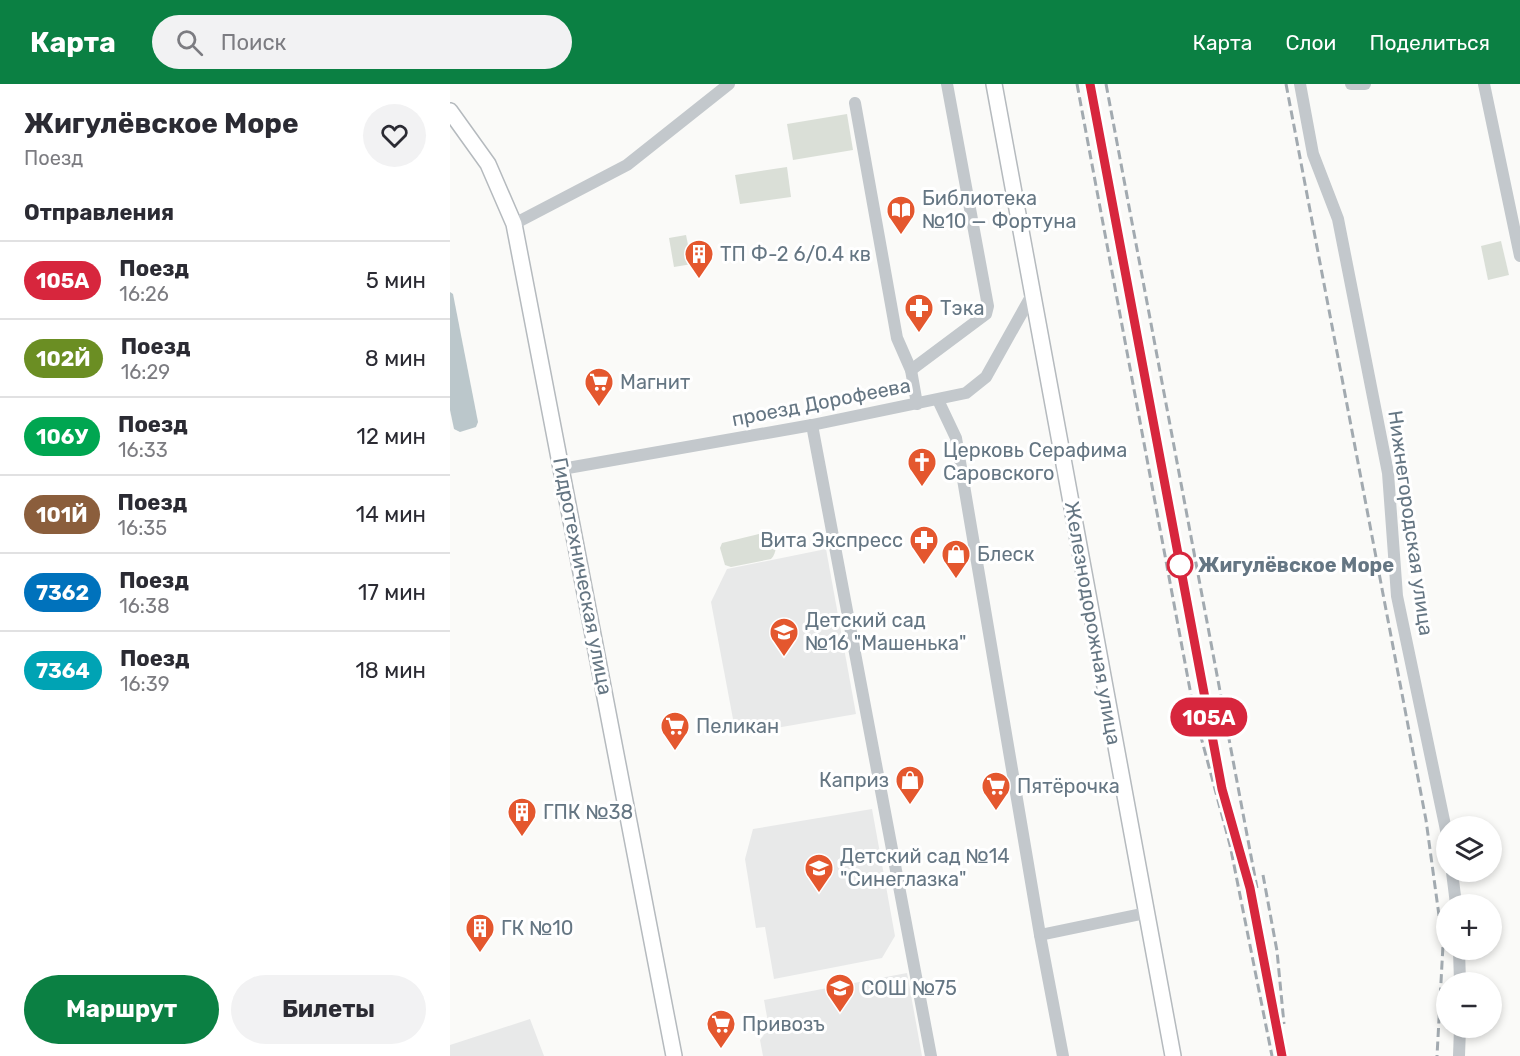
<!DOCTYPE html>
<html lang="ru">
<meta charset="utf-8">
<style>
:root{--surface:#fff;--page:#f2f2f3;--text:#2b2b33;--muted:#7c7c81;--line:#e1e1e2;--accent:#0b8043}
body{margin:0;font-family:Rubik,sans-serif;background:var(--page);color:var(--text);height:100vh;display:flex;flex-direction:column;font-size:22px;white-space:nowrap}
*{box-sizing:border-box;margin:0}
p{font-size:20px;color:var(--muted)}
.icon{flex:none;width:33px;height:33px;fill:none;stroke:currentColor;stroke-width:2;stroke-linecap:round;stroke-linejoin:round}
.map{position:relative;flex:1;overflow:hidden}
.panel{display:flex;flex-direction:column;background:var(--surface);width:450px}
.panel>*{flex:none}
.badge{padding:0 12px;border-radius:20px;font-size:21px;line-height:39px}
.controls{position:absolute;left:986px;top:732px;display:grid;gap:12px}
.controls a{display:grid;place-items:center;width:66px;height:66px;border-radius:50%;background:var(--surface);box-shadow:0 3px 9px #0003;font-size:30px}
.map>.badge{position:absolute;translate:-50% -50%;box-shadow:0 0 0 3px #fff}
h2{padding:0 24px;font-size:22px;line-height:54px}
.round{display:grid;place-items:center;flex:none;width:63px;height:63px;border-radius:32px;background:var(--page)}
.headline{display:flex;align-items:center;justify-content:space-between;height:102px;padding:0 24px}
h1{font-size:28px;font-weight:700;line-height:45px}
.cta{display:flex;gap:12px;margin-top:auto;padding:12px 24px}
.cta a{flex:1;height:69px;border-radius:36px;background:var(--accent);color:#fff;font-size:24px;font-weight:700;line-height:69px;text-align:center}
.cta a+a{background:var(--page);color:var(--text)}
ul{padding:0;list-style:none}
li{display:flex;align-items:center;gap:18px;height:78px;padding:0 24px;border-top:2px solid var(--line)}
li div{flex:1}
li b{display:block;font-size:22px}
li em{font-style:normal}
li .badge{min-width:66px;font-weight:700;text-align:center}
header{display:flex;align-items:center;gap:36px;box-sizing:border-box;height:84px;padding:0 30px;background:var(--accent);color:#fff}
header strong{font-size:28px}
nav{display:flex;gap:33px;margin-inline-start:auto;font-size:21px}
.search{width:420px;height:54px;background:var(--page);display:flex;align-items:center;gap:15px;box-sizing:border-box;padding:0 21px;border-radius:33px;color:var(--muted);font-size:22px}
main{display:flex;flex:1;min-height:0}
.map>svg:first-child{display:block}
.built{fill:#e8e9e9}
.green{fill:#dadfd7}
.water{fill:#bbc7cb}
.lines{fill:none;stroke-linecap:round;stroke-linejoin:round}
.major-casing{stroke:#b5babe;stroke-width:18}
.minor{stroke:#c3c8cc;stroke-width:12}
.major{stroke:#fff;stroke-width:15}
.rail{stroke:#a2aab0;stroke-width:3;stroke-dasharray:9 4.5;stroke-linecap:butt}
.line-casing{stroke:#fff;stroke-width:14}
.line{stroke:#d7263d;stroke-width:9}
.stop-dot{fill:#fff;stroke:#d7263d;stroke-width:3}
.labels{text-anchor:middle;stroke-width:6;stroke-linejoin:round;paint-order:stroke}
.poi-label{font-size:20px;fill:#657683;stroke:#fff;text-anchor:start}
.street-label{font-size:20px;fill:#657683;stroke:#fff}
.stop-label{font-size:20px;font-weight:bold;fill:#657683;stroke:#fff;text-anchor:start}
</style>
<header>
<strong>Карта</strong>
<div class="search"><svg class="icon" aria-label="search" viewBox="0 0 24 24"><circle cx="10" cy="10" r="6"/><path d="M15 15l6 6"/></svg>Поиск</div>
<nav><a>Карта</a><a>Слои</a><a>Поделиться</a></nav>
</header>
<main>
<section class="panel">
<div class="headline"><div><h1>Жигулёвское Море</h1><p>Поезд</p></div><a class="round"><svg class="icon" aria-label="heart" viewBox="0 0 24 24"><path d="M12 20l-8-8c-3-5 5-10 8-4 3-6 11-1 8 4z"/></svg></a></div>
<h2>Отправления</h2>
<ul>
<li><span class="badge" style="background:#d7263d;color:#fff">105А</span><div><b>Поезд</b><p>16:26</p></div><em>5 мин</em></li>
<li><span class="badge" style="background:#6b8e23;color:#fff">102Й</span><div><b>Поезд</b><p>16:29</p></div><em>8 мин</em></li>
<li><span class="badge" style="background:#00a651;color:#fff">106У</span><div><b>Поезд</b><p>16:33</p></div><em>12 мин</em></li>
<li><span class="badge" style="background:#8b5e3c;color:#fff">101Й</span><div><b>Поезд</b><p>16:35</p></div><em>14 мин</em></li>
<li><span class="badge" style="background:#0072bc;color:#fff">7362</span><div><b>Поезд</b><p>16:38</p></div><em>17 мин</em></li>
<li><span class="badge" style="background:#00a3b4;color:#fff">7364</span><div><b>Поезд</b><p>16:39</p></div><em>18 мин</em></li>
</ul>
<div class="cta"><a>Маршрут</a><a>Билеты</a></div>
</section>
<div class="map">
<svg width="1070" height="972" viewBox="0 0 1070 972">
<rect width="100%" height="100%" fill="#fafaf8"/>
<!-- built -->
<g class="built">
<polygon points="376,465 406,630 286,651 261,518 277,485"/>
<polygon points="422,725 445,852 432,874 324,895 315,843 306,844 295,775 303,745"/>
<polygon points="457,889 472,972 313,972 310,956 319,944 314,916"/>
<polygon points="80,935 94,972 0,972 0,961"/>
</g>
<!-- green -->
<g class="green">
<polygon points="397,30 403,66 343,76 337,40"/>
<polygon points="337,83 341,113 290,120 285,91"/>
<polygon points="236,151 242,180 224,183 219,154"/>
<polygon points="1051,157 1059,191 1038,196 1031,162"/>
<path d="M317,448c9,5 12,19 4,27l-40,8 -6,-2 -5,-17 2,-5z"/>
</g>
<!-- water -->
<polygon class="water" points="0,208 3,210 28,338 26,343 10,348 4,345 0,326"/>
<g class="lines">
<!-- major casing -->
<g class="major-casing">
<g id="major">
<polyline points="544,0 723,972"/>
<polyline points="0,27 38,80 64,140 224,972"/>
</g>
</g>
<!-- minor -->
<g class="minor">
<polyline points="850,0 863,70 888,135 938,389 947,512 996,746"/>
<polyline points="901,0 915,0"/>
<polyline points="1034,0 1070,172"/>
<polyline points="405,19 447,254 461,286 467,320"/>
<polyline points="64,140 177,81 279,0"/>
<polyline points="461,286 536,230 538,222 497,0"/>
<polyline points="488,316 506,354 590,851 613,972"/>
<polyline points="362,341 481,972"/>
<polyline points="112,385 362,341 516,309 536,293 583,209"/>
<polyline points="1002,788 1006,820"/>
<polyline points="590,851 696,829"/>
<polyline points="1009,866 1010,898"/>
<polyline points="1009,972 1010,944"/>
</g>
<!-- major -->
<use href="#major" class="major"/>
<!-- rail -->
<g class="rail">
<polyline points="627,0 744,627 780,761 822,972"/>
<polyline points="640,0 770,694"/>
<polyline points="656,0 807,804"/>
<polyline points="836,0 976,736 993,861 987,972"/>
<polyline points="791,775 832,972"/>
<polyline points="813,791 827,867 834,940"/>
</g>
</g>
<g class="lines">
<!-- line casing -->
<g class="line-casing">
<polyline id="line" points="640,0 772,705 800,804 832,972"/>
</g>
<!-- line -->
<use href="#line" class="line"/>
</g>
<!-- icons -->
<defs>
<g id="library-pin" transform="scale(1.5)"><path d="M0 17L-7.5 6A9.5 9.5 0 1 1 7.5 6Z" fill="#e4572e" stroke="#fff"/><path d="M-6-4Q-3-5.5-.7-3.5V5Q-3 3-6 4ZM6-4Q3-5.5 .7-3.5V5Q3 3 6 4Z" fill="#fff"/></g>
<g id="building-pin" transform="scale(1.5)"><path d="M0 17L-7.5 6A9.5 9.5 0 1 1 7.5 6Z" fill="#e4572e" stroke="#fff"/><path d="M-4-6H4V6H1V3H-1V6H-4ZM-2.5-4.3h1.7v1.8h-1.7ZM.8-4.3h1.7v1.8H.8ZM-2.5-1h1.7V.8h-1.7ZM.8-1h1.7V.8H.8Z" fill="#fff"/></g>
<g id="pharmacy-pin" transform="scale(1.5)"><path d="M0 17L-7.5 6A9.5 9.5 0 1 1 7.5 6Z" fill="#e4572e" stroke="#fff"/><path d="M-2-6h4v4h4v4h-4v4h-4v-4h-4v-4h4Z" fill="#fff"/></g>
<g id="supermarket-pin" transform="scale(1.5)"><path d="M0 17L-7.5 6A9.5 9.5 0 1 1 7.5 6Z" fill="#e4572e" stroke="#fff"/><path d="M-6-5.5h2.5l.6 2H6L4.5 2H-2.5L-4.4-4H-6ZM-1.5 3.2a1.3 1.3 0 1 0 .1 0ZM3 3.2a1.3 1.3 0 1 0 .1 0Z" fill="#fff"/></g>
<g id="church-pin" transform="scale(1.5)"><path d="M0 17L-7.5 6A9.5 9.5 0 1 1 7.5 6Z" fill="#e4572e" stroke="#fff"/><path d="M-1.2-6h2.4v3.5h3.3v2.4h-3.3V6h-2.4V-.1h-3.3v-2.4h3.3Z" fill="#fff"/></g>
<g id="shop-pin" transform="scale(1.5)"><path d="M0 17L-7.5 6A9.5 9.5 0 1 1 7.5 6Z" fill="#e4572e" stroke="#fff"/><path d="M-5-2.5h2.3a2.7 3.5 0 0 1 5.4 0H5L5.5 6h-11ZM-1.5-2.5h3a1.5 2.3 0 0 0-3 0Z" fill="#fff"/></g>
<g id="school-pin" transform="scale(1.5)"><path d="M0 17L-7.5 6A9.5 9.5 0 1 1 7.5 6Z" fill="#e4572e" stroke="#fff"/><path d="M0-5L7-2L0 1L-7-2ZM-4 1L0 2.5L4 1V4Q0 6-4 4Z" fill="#fff"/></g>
</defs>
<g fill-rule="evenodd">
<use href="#library-pin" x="451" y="126"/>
<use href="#building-pin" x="249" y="170"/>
<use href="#pharmacy-pin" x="469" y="224"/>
<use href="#supermarket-pin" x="149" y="298"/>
<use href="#church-pin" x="472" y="378"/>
<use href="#pharmacy-pin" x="474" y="456"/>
<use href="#shop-pin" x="506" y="470"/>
<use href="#school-pin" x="334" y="548"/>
<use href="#supermarket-pin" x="225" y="642"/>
<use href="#shop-pin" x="460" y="696"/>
<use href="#supermarket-pin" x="546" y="702"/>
<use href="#building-pin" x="72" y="728"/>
<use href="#school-pin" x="369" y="784"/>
<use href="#building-pin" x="30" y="844"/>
<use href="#school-pin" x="390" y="904"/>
<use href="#supermarket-pin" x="271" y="940"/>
</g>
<!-- markers -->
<circle class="stop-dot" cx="730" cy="481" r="12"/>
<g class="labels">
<!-- poi labels -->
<g class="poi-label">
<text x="472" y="121">Библиотека<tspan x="472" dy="23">№10 — Фортуна</tspan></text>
<text x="270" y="177">ТП Ф-2 6/0.4 кв</text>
<text x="490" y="231">Тэка</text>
<text x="170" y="305">Магнит</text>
<text x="493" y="373">Церковь Серафима<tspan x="493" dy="23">Саровского</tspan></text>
<text x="453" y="463" text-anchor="end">Вита Экспресс</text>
<text x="527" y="477">Блеск</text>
<text x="355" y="543">Детский сад<tspan x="355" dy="23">№16 "Машенька"</tspan></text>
<text x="246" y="649">Пеликан</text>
<text x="439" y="703" text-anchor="end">Каприз</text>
<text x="567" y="709">Пятёрочка</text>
<text x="93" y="735">ГПК №38</text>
<text x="390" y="779">Детский сад №14<tspan x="390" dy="23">"Синеглазка"</tspan></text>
<text x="51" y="851">ГК №10</text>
<text x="411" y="911">СОШ №75</text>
<text x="292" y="947">Привозъ</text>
</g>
<!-- street labels -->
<g class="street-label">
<text transform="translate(371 318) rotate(-11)" y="7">проезд Дорофеева</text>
<text transform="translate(961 439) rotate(82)" y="7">Нижнегородская улица</text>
<text transform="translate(133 492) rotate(79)" y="7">Гидротехническая улица</text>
<text transform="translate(643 539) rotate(80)" y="7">Железнодорожная улица</text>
</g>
<!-- stop labels -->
<g class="stop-label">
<text x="748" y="488">Жигулёвское Море</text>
</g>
</g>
</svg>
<div class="controls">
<a><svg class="icon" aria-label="layers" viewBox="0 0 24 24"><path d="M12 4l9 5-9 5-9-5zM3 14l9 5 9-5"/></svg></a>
<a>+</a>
<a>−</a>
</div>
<b class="badge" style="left:759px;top:633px;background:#d7263d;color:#fff">105А</b>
</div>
</main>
